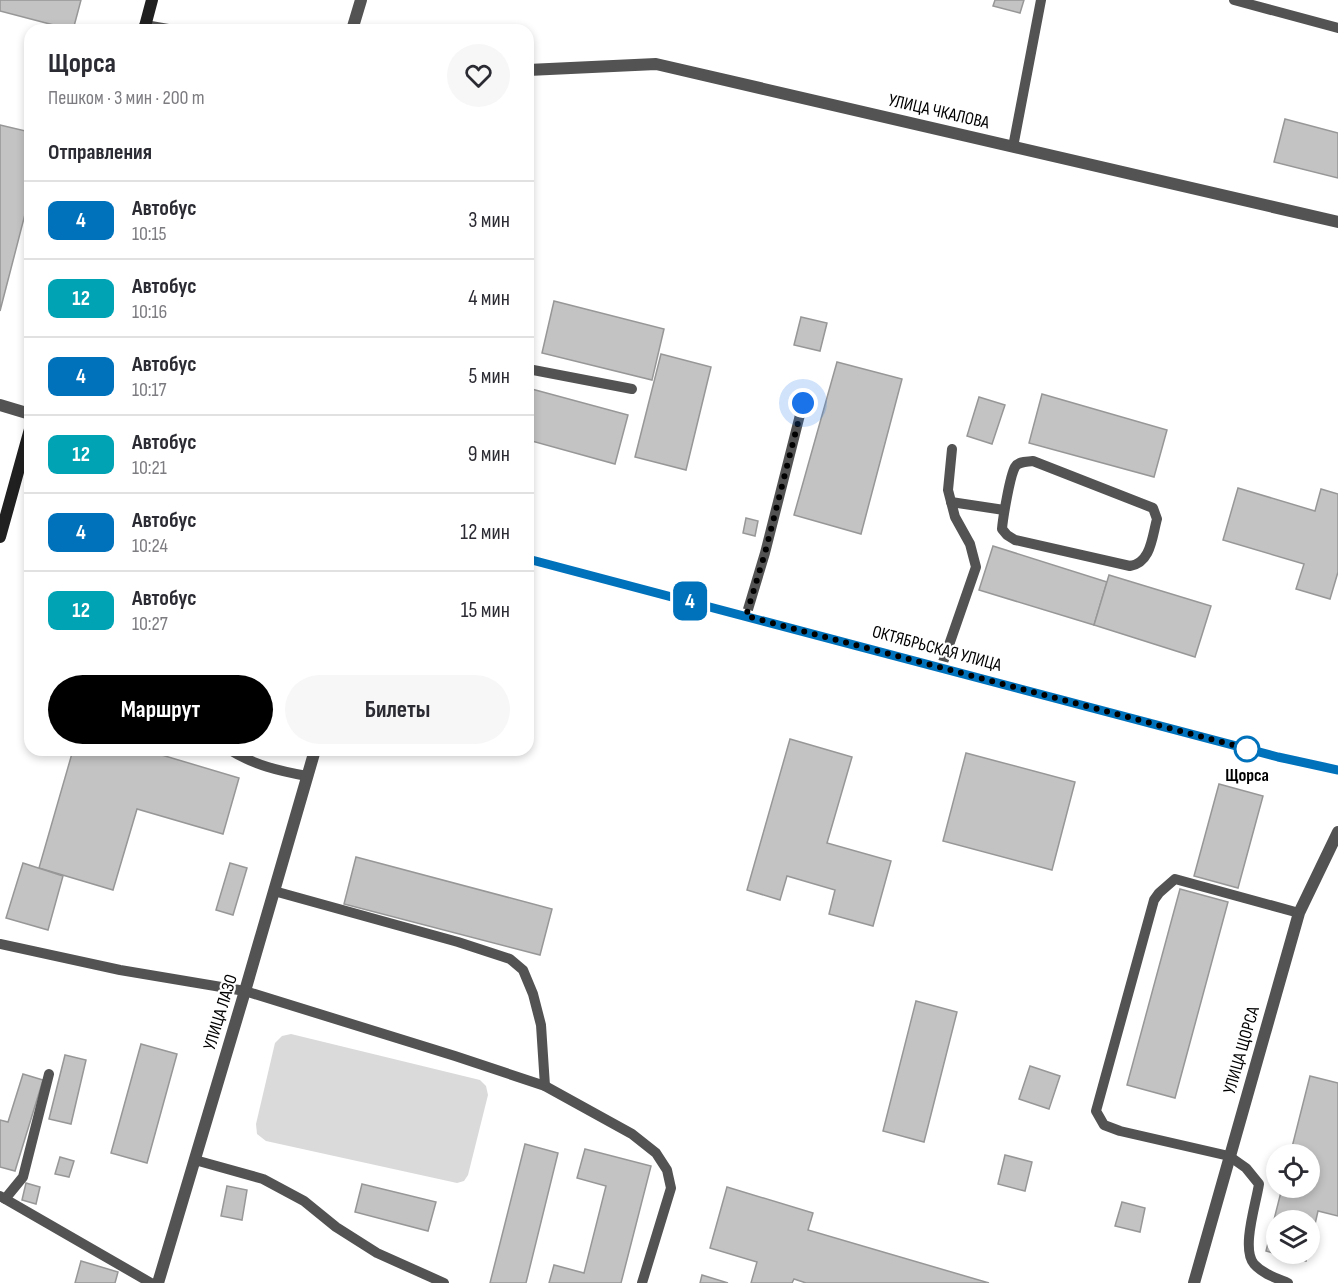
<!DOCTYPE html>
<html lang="ru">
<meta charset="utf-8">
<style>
:root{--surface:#fff;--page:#f7f7f7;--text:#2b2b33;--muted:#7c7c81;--line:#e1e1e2;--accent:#000}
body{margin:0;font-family:"Sofia Sans Condensed",sans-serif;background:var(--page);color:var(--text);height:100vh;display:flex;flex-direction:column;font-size:22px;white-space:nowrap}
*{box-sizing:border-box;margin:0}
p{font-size:20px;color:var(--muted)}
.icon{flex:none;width:33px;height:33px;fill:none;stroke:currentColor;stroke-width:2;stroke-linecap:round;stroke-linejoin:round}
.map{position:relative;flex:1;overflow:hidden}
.side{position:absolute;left:24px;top:24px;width:510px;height:732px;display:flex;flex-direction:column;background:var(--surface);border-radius:18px;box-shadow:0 3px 9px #0003}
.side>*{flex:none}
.badge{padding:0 12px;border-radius:9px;font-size:21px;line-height:39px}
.tools{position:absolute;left:1266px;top:1144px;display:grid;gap:12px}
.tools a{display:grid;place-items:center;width:54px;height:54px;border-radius:50%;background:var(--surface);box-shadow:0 3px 9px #0003;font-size:30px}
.you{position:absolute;width:30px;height:30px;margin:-15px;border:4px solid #fff;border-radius:50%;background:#1a73e8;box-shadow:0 0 0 9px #1a73e833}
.map>.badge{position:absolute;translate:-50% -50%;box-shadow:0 0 0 3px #fff}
h2{padding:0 24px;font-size:22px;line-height:54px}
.round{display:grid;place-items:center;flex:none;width:63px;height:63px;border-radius:32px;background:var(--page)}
.headline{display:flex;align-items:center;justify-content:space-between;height:102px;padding:0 24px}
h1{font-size:28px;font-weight:700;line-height:45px}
.action{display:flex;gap:12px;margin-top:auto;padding:12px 24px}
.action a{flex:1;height:69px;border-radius:36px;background:var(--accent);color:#fff;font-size:24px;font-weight:700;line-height:69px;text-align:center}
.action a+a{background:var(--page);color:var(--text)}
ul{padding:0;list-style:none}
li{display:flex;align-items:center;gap:18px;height:78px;padding:0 24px;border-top:2px solid var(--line)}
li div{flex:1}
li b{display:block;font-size:22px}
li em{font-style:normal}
li .badge{min-width:66px;font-weight:700;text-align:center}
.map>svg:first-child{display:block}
.green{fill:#dadada}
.building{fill:#c3c3c3;stroke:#979797;stroke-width:1.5}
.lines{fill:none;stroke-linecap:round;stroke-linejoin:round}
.service{stroke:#535353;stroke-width:10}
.pedestrian{stroke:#535353;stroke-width:12}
.minor{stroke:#535353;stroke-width:12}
.tertiary{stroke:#535353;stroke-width:12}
.secondary{stroke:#202020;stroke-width:12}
.line-casing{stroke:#fff;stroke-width:14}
.line{stroke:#0072bc;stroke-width:9}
.walk{stroke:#000;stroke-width:6;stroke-dasharray:0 10.8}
.stop-dot{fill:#fff;stroke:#0072bc;stroke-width:3}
.labels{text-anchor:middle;stroke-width:4.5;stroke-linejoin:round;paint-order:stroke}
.street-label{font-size:18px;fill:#000;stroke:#fff}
.stop-label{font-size:18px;font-weight:bold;fill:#000;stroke:#fff}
</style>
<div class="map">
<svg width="1338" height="1283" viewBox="0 0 1338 1283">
<rect width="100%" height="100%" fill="#fff"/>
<!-- green -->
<polygon class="green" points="291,1034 480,1080 486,1086 488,1095 468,1175 464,1181 457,1183 266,1141 257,1134 256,1124 275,1043 282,1036"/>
<!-- building -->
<g class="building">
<polygon points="0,0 81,0 73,30 0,11"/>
<polygon points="995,0 1024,0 1020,13 993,6"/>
<polygon points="1285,119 1338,133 1338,178 1274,162"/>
<polygon points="0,125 30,132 30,195 0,311"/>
<polygon points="554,301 664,329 652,380 542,353"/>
<polygon points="801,317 827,323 820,351 794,345"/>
<polygon points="661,354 711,367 686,470 635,457"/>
<polygon points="837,362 902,379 861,534 794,515"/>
<polygon points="528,388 628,415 615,464 528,440"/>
<polygon points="1042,394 1167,430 1154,477 1029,443"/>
<polygon points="979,397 1005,405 992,444 967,436"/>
<polygon points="1238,488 1315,511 1321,489 1338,494 1338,572 1330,599 1296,589 1304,564 1223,540"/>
<polygon points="746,518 758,521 755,536 743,533"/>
<polygon points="993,546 1107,582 1094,625 979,590"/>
<polygon points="1109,575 1211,606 1195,657 1094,625"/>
<polygon points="790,739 852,757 827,843 891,861 873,926 829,914 835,890 787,876 780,900 747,890"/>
<polygon points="73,750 145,750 239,778 223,834 137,809 113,890 39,868"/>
<polygon points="966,753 1075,782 1052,870 943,841"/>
<polygon points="1219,784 1263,796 1238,888 1194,876"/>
<polygon points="356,857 552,909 540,955 344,904"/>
<polygon points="23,863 63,876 48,930 6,918"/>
<polygon points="230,863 247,868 233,915 216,910"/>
<polygon points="1180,889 1228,902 1175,1098 1127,1085"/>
<polygon points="916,1001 957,1012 924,1142 883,1131"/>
<polygon points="141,1044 177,1054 147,1163 111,1153"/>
<polygon points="65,1055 86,1060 71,1124 49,1119"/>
<polygon points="1030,1066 1060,1076 1049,1109 1019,1099"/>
<polygon points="23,1074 43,1080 15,1171 0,1167 0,1120 8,1122"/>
<polygon points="1310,1076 1338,1083 1338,1216 1318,1211 1310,1246 1310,1221 1276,1221 1276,1254 1266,1251 1282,1188 1310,1188 1310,1155 1290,1155"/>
<polygon points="525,1144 558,1153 526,1283 490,1283"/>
<polygon points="585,1149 651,1166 621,1283 549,1283 554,1265 584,1273 606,1186 577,1178"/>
<polygon points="1005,1155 1032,1162 1025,1191 998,1184"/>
<polygon points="60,1157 74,1161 69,1177 55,1174"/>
<polygon points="26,1183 40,1187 36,1204 22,1200"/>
<polygon points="362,1184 436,1202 428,1231 355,1212"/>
<polygon points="227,1186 247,1190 242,1220 221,1216"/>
<polygon points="727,1187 813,1213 808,1230 989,1283 806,1283 794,1279 792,1283 751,1283 757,1262 710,1248"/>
<polygon points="1122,1202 1145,1208 1140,1232 1115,1226"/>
<polygon points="1277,1254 1307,1254 1306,1261"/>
<polygon points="81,1261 118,1272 115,1283 75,1283"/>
<polygon points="702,1275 728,1283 700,1283"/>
</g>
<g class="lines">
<!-- service -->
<g class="service">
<polyline points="1234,0 1338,28"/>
<polyline points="1013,147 1041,0"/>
<polyline points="528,369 632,389"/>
<path d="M1033,461l120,47 4,11c-5,18 -6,44 -27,47l-115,-26 -8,-5 -5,-6c1,-12 8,-53 13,-62 4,-6 11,-5 18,-6z"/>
<polyline points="951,502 1004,510"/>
<polyline points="746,616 765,553 803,403"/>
<polyline points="941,668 976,567 970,544 955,517 948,490 952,449"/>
<path d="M230,750c24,15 49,21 77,26"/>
<polyline points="274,891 458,942 510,959 523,970 533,994 541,1025 545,1086"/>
<polyline points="0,944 120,970 245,991 455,1056 545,1086 632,1134 656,1153 667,1170 671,1188 642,1283"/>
<polyline points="195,1160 263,1179 304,1201 336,1227 377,1253 444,1283"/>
<polyline points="0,1196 151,1283"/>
<polyline points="5,1199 23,1177 49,1074"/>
<path d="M1288,1283c-12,-5 -25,-9 -34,-19 -13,-15 2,-60 5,-80l-13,-16 -17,-12 -109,-25 -16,-6 -8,-14 58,-211 5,-7 16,-14 124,34"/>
</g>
<!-- pedestrian -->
<g class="pedestrian">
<polyline points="145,26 168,30"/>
<polyline points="352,30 361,0"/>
<polyline points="528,70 656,64 1338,222"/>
</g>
<!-- minor -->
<polyline class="minor" points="158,1283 245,991 315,750"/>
<!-- tertiary -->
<g class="tertiary">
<polyline points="0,405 30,414"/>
<polyline points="1194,1283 1299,913 1338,832"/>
</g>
<!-- secondary -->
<g class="secondary">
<polyline points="144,30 152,0"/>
<polyline points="0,537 30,429"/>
<polyline points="528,559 1278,757 1338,770"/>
</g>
</g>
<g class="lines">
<!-- line casing -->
<g class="line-casing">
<polyline id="line" points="528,559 1278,757 1338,770"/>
</g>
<!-- line -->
<use href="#line" class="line"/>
<!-- walk -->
<polyline class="walk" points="803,403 765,553 746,616 1256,751 1247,749"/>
</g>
<!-- markers -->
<circle class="stop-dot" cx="1247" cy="749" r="12"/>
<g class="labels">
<!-- street labels -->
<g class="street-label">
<text transform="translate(939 111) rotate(13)" y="6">УЛИЦА ЧКАЛОВА</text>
<text transform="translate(937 648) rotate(15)" y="6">ОКТЯБРЬСКАЯ УЛИЦА</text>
<text transform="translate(220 1012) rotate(-73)" y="6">УЛИЦА ЛАЗО</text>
<text transform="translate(1241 1050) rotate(-74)" y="6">УЛИЦА ЩОРСА</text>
</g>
<!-- stop labels -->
<g class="stop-label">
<text x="1247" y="781">Щорса</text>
</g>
</g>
</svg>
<div class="tools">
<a><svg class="icon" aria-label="locate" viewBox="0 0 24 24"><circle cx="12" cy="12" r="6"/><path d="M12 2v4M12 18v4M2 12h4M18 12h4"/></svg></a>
<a><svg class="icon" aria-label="layers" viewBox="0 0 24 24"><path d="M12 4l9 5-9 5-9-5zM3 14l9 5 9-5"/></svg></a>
</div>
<div class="you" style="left:803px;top:403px"></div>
<b class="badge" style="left:690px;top:601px;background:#0072bc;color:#fff">4</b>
<section class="side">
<div class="headline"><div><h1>Щорса</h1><p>Пешком · 3 мин · 200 m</p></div><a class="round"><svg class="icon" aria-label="heart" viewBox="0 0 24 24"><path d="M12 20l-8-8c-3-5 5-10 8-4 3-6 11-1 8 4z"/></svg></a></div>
<h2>Отправления</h2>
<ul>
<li><span class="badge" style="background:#0072bc;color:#fff">4</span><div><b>Автобус</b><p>10:15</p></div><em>3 мин</em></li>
<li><span class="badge" style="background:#00a3b4;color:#fff">12</span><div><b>Автобус</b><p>10:16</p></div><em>4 мин</em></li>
<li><span class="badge" style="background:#0072bc;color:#fff">4</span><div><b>Автобус</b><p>10:17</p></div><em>5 мин</em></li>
<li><span class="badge" style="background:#00a3b4;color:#fff">12</span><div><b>Автобус</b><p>10:21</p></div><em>9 мин</em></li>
<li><span class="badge" style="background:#0072bc;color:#fff">4</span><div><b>Автобус</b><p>10:24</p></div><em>12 мин</em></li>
<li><span class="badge" style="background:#00a3b4;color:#fff">12</span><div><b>Автобус</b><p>10:27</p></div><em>15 мин</em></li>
</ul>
<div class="action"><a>Маршрут</a><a>Билеты</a></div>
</section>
</div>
